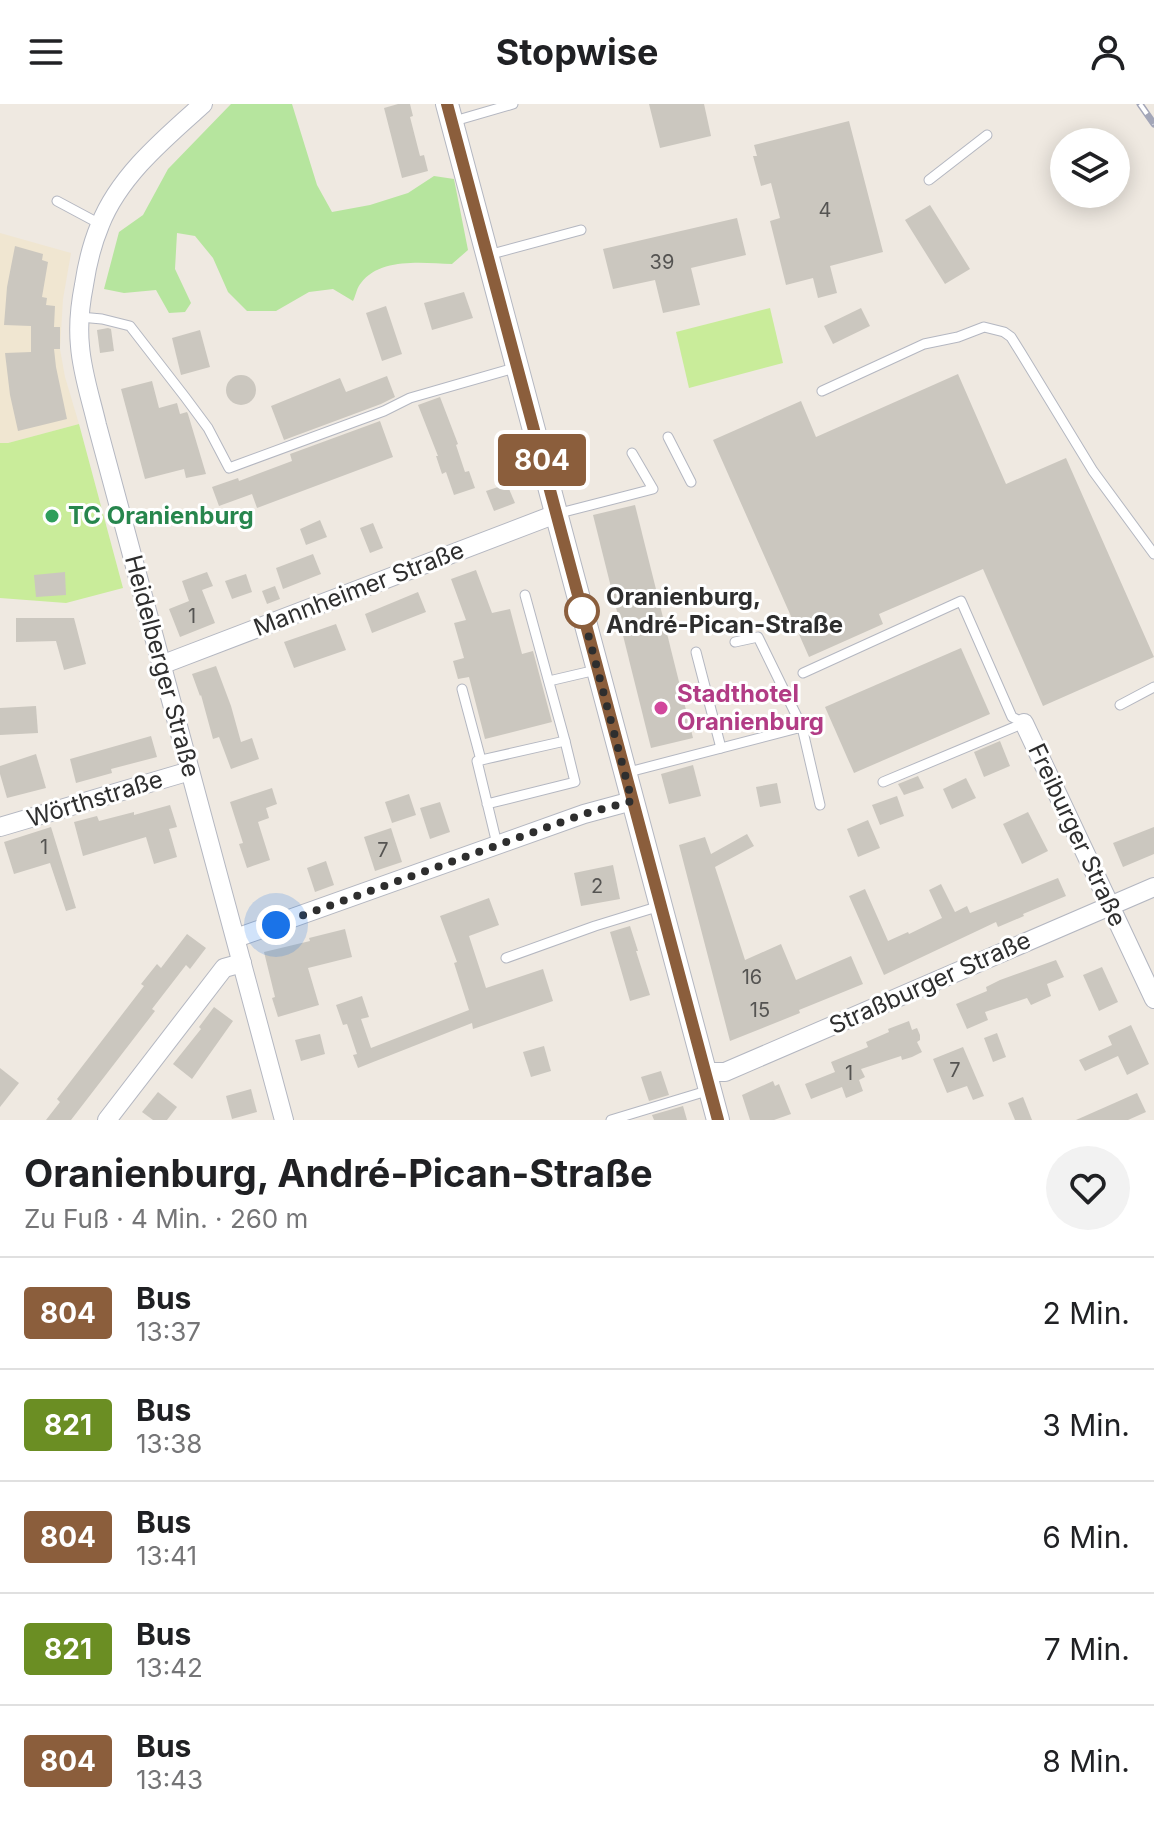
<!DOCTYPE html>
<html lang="de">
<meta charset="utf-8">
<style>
:root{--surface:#fff;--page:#f2f2f2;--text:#202124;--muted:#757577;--line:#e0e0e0}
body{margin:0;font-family:Inter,sans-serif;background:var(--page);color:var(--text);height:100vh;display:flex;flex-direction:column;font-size:30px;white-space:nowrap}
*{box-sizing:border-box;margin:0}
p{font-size:26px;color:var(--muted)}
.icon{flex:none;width:44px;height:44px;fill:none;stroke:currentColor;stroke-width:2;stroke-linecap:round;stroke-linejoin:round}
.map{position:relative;height:1016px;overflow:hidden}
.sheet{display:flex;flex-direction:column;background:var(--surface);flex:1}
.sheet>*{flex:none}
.badge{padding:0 16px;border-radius:6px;font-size:28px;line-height:52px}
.buttons{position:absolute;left:1050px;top:24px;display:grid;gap:16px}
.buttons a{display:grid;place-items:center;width:80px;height:80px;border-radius:50%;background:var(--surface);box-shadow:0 4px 20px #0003;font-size:40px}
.you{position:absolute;width:40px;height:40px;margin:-20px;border:6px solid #fff;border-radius:50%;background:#1a73e8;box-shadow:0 0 0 12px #1a73e833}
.map>.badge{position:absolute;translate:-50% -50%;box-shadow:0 0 0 4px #fff}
.round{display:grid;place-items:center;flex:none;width:84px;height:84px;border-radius:42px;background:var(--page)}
.headline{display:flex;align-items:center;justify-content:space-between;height:136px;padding:0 24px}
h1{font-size:38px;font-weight:700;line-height:60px}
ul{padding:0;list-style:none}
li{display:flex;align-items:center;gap:24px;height:112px;padding:0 24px;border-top:2px solid var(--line)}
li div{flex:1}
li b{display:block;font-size:30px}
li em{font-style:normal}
li .badge{min-width:88px;font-weight:700;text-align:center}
header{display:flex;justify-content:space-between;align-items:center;height:104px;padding:0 24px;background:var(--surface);font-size:36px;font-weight:700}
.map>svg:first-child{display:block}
.education{fill:#f0e6d1}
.green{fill:#b6e59e}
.pitch{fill:#c9ec9a}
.building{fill:#cbc7bf}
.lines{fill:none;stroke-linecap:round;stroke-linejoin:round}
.service-casing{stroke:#b4b7c1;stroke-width:11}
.minor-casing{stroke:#b4b7c1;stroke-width:20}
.tertiary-casing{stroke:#b4b7c1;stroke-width:24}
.service{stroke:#fff;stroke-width:9}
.minor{stroke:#fff;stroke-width:18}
.tertiary{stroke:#fff;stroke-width:22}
.rail-casing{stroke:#a3a6b8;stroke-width:7}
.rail{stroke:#fff;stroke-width:4;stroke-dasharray:12;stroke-linecap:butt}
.line-casing{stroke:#fff;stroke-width:18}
.line{stroke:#8b5e3c;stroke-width:12}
.walk{stroke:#2e2e2e;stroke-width:8;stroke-dasharray:0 14.4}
.leisure-dot{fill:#2e9e5b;stroke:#fff;stroke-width:3}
.stop-dot{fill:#fff;stroke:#8b5e3c;stroke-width:4}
.hotel-dot{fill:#d1479c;stroke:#fff;stroke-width:3}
.labels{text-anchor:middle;stroke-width:6;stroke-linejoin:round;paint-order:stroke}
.number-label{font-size:20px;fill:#555452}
.leisure-label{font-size:24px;font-weight:bold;fill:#27864d;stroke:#fff;text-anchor:start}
.street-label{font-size:24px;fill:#2e2e2e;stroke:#fff}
.stop-label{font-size:24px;font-weight:bold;fill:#2e2e2e;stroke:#fff;text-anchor:start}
.hotel-label{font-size:24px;font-weight:bold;fill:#b23c85;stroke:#fff;text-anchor:start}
</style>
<header><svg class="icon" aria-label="menu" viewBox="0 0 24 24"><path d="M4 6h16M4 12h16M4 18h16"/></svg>Stopwise<svg class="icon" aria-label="person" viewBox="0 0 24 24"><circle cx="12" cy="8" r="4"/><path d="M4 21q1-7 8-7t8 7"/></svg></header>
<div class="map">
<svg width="1154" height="1016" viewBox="0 0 1154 1016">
<rect width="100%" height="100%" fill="#efe9e1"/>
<!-- education -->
<polygon class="education" points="0,129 71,149 63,195 60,245 65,273 79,320 8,339 0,339"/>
<!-- green -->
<path class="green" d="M231,0h61l25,81 15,27 38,-7 38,-12 26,-17 20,3 14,71 -16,14c-28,-1 -72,-7 -91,19 -4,4 -5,12 -8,18l-20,-12 -24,3 -33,19h-29l-19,-19 -15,-34 -18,-22 -18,-3 -2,36 16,34 -6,9 -16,1 -13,-23 -32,3 -20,-4 15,-57 24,-17 25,-46z"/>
<!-- pitch -->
<g class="pitch">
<polygon points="770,204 783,259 689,284 676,228"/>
<polygon points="79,320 123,484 66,499 0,494 0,339 8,339"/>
</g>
<!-- building -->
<g class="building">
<polygon points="398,0 410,0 413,12 410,13 420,52 424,51 428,67 402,74 384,4"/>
<polygon points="649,0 704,0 711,32 660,44"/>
<polygon points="849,17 883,148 830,162 837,189 818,194 813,174 786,181 770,117 780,114 771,79 761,82 753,52 757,52 754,41"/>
<polygon points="930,101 970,165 945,180 905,116"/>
<polygon points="737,114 746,151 691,164 700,201 663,209 655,176 613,185 603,145"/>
<polygon points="15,142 43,150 42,156 48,158 42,193 47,194 46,201 55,202 54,223 60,223 60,245 54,245 56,263 67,315 18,327 10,291 5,249 31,248 31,222 4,221 7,183"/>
<polygon points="464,188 473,214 432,226 424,199"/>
<polygon points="386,202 402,250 382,257 366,209"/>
<polygon points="861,204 870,222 833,240 824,222"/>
<polygon points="108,224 111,225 114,247 100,249 97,226"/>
<polygon points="200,226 210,263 181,271 172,234"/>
<polygon points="958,270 1006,380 1066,354 1154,553 1043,602 983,465 879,510 883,520 809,553 713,336 801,297 816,333"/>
<circle cx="241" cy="286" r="15"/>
<polygon points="387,272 395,293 381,300 284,336 271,302 340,274 346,288"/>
<polygon points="152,277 159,304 177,299 180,310 187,308 188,310 206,370 186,374 184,365 145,375 121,285"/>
<polygon points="440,293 458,340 456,341 465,368 469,367 475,384 454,391 446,368 442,370 436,352 438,352 418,301"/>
<polygon points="380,317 393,353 257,404 252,390 219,402 212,383 238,374 239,377 292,357 290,350"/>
<polygon points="507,380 515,399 494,407 486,387"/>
<polygon points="635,401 693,634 651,644 593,411"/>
<polygon points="320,416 327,433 306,441 300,425"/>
<polygon points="373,419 383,444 370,449 360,424"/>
<polygon points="313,450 321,470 283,485 276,464"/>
<polygon points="476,466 492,509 510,505 522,550 533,547 552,618 485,635 469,573 458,575 453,557 464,554 454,519 466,516 451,475"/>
<polygon points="65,468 66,491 36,493 34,471"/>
<polygon points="207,468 213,482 202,486 215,519 180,533 169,505 189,497 182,477"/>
<polygon points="246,470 252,488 232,495 225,477"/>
<polygon points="275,482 280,495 267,500 262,487"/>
<polygon points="418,488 426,508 372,529 365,510"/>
<polygon points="16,514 74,514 86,560 64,566 56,537 16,538"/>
<polygon points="336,520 346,546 294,564 284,538"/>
<polygon points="961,544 990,610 854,669 825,603"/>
<polygon points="216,562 231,602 241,638 252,634 259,655 231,665 219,633 213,635 201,591 200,592 192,570"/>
<polygon points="36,602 38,629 0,631 0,604"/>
<polygon points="151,632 157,653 111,665 112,669 76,679 70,655"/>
<polygon points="1000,637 1010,662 984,673 974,648"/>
<polygon points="36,650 46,684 7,694 0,670 0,662"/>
<polygon points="693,661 701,692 669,700 661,670"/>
<polygon points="918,672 924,684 904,691 898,680"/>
<polygon points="966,674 976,694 952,705 943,685"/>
<polygon points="777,679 781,699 760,703 756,683"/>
<polygon points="272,684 277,700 266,704 269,714 258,718 270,756 247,764 239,740 243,739 230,698"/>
<polygon points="409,690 416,711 392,719 385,698"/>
<polygon points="897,692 904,712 880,721 872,701"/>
<polygon points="440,698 450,728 430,735 420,704"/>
<polygon points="170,701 177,723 169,725 177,753 154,760 146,733 83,752 74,718 97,712 99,717 134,708 134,711"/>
<polygon points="1028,708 1048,747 1022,760 1003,720"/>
<polygon points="868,716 880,744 858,753 847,725"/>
<polygon points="51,723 76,804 66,807 50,759 14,770 4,738"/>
<polygon points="1154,723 1154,750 1123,763 1113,739"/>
<polygon points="391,724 402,758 375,767 364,733"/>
<polygon points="747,730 754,742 715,763 745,856 781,840 796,876 851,852 863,880 799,906 800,909 730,937 679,741 705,733 711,750"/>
<polygon points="326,757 334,781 315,788 307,764"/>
<polygon points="613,761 620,795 581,802 574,769"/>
<polygon points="1058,774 1066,792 1023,810 1024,812 998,823 996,818 884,871 849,792 865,785 888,837 908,828 909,830 942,814 929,786 941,780 955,808 967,802 970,809"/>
<polygon points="489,794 499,821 469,832 486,884 543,865 553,897 473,925 472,919 358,964 353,951 357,950 347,920 343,921 336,901 362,892 369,913 361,915 371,944 469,906 454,859 457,858 440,812"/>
<polygon points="630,822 638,847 636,847 650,891 630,897 610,828"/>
<polygon points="345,825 352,853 308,864 319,901 278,913 272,894 275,893 264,848 310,837 309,834"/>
<polygon points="187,830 206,844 190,865 186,861 152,905 155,907 71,1016 46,1016 60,998 57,995 144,882 141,880 157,860 161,864"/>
<polygon points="1056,856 1064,873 1047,880 1051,892 1031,901 1027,894 985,908 988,916 967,925 956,900 987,887 986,883 1000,876"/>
<polygon points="1102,863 1118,898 1099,907 1083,871"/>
<polygon points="214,903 233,917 192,975 173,960 201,925 199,923"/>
<polygon points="909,917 912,926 917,924 920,931 920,936 917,938 922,948 912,953 902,956 901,952 861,965 865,973 859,976 863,987 846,994 842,983 811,995 805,980 835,968 831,958 868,943 866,938 889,928 888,925"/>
<polygon points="1131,921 1149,960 1127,971 1118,952 1085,967 1079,956 1112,941 1108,932"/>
<polygon points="997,929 1006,953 993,958 984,934"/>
<polygon points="320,930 325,950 301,957 295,936"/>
<polygon points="544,942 551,967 531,973 523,948"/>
<polygon points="963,943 984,992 973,996 967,982 947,989 933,955"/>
<polygon points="0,964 19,979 0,1003"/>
<polygon points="661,967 669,991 649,997 641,973"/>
<polygon points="773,977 775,982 779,980 791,1010 774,1016 750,1016 742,991"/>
<polygon points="251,985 257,1008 232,1015 226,992"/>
<polygon points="158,988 177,1003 167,1016 153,1016 142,1008"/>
<polygon points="1137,989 1146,1008 1128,1016 1076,1016"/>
<polygon points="1023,993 1032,1016 1015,1016 1008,999"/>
<polygon points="683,1002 687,1016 654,1016 652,1011"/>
</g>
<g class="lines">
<!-- service casing -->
<g class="service-casing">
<g id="service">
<polyline points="451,18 513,0"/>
<polyline points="929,76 987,31"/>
<polyline points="57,97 100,120"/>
<polyline points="488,151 581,126"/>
<polyline points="80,213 102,215 130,222 185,293 208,324 229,364 384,307 410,294 518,263"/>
<polyline points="822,287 924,240 958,233 984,223 1004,228 1011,233 1021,249 1093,367 1154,450"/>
<polyline points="668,333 691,378"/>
<polyline points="556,410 653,385 632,349"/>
<polyline points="525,491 565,637"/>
<polyline points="696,548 721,644"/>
<polyline points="803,569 961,497 1012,613 1024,619"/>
<polyline points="549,577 596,566"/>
<polyline points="462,585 481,656"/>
<polyline points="1120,601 1154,583"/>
<polyline points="802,623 820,701"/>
<polyline points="625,669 802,623 758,533 735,538"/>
<polyline points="883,678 1024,619"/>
<polyline points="487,700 575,678 565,637 477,657 497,740"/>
<polyline points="506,854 595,822 660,802"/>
<polyline points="611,1016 710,986"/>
</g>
</g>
<!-- minor casing -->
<g class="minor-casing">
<g id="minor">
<path d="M203,0c-38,34 -84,72 -103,121 -8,19 -13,40 -16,60 -4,20 -6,41 -4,61 2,27 11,53 17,79l187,695"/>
<polyline points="161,561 556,410"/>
<polyline points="1024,619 1154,895"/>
<polyline points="0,723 190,667"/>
<polyline points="236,834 584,710 632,697"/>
<polyline points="705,968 725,968 1154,783"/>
<polyline points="107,1016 224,864 242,859"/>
</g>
</g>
<!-- tertiary casing -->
<g class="tertiary-casing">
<polyline id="tertiary" points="447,0 718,1016"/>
</g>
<!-- service -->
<use href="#service" class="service"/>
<!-- minor -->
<use href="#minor" class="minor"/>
<!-- tertiary -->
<use href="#tertiary" class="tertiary"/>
<!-- rail casing -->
<g class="rail-casing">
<polyline id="rail" points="1140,0 1154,20"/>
</g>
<!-- rail -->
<use href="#rail" class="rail"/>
</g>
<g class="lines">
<!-- line casing -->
<g class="line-casing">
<polyline id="line" points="447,0 718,1016"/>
</g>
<!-- line -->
<use href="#line" class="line"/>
<!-- walk -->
<polyline class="walk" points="276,821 584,710 632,697 582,507"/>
</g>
<!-- markers -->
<circle class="leisure-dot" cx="52" cy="412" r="8"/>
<circle class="stop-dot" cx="582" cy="507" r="16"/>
<circle class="hotel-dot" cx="661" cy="604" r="8"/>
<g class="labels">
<!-- number labels -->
<g class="number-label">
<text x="825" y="113">4</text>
<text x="662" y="165">39</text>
<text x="192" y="519">1</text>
<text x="44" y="750">1</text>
<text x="383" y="753">7</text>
<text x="597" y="789">2</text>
<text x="752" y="880">16</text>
<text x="760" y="913">15</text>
<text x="955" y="973">7</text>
<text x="849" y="976">1</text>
</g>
<!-- leisure labels -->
<g class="leisure-label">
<text x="68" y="420">TC Oranienburg</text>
</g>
<!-- street labels -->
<g class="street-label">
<text transform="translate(359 485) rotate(-21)" y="8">Mannheimer Straße</text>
<text transform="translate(162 562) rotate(75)" y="8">Heidelberger Straße</text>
<text transform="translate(95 695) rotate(-17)" y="8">Wörthstraße</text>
<text transform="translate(1077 731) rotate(65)" y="8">Freiburger Straße</text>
<text transform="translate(930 879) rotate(-24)" y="8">Straßburger Straße</text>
</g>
<!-- stop labels -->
<g class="stop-label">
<text x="606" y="501">Oranienburg,<tspan x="606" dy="28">André-Pican-Straße</tspan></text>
</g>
<!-- hotel labels -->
<g class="hotel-label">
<text x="677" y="598">Stadthotel<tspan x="677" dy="28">Oranienburg</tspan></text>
</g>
</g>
</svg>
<div class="buttons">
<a><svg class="icon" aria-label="layers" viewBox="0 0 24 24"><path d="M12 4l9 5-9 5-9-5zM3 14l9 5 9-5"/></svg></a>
</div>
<div class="you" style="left:276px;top:821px"></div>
<b class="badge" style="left:542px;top:356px;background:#8b5e3c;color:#fff">804</b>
</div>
<section class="sheet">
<div class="headline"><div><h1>Oranienburg, André-Pican-Straße</h1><p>Zu Fuß · 4 Min. · 260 m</p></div><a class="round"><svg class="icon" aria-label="heart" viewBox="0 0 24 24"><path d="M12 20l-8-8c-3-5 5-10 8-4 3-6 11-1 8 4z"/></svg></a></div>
<ul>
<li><span class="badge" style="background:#8b5e3c;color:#fff">804</span><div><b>Bus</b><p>13:37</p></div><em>2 Min.</em></li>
<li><span class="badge" style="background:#6b8e23;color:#fff">821</span><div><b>Bus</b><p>13:38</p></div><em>3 Min.</em></li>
<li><span class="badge" style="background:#8b5e3c;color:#fff">804</span><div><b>Bus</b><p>13:41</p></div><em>6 Min.</em></li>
<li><span class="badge" style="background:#6b8e23;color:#fff">821</span><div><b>Bus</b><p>13:42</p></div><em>7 Min.</em></li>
<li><span class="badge" style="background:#8b5e3c;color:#fff">804</span><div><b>Bus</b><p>13:43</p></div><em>8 Min.</em></li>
</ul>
</section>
